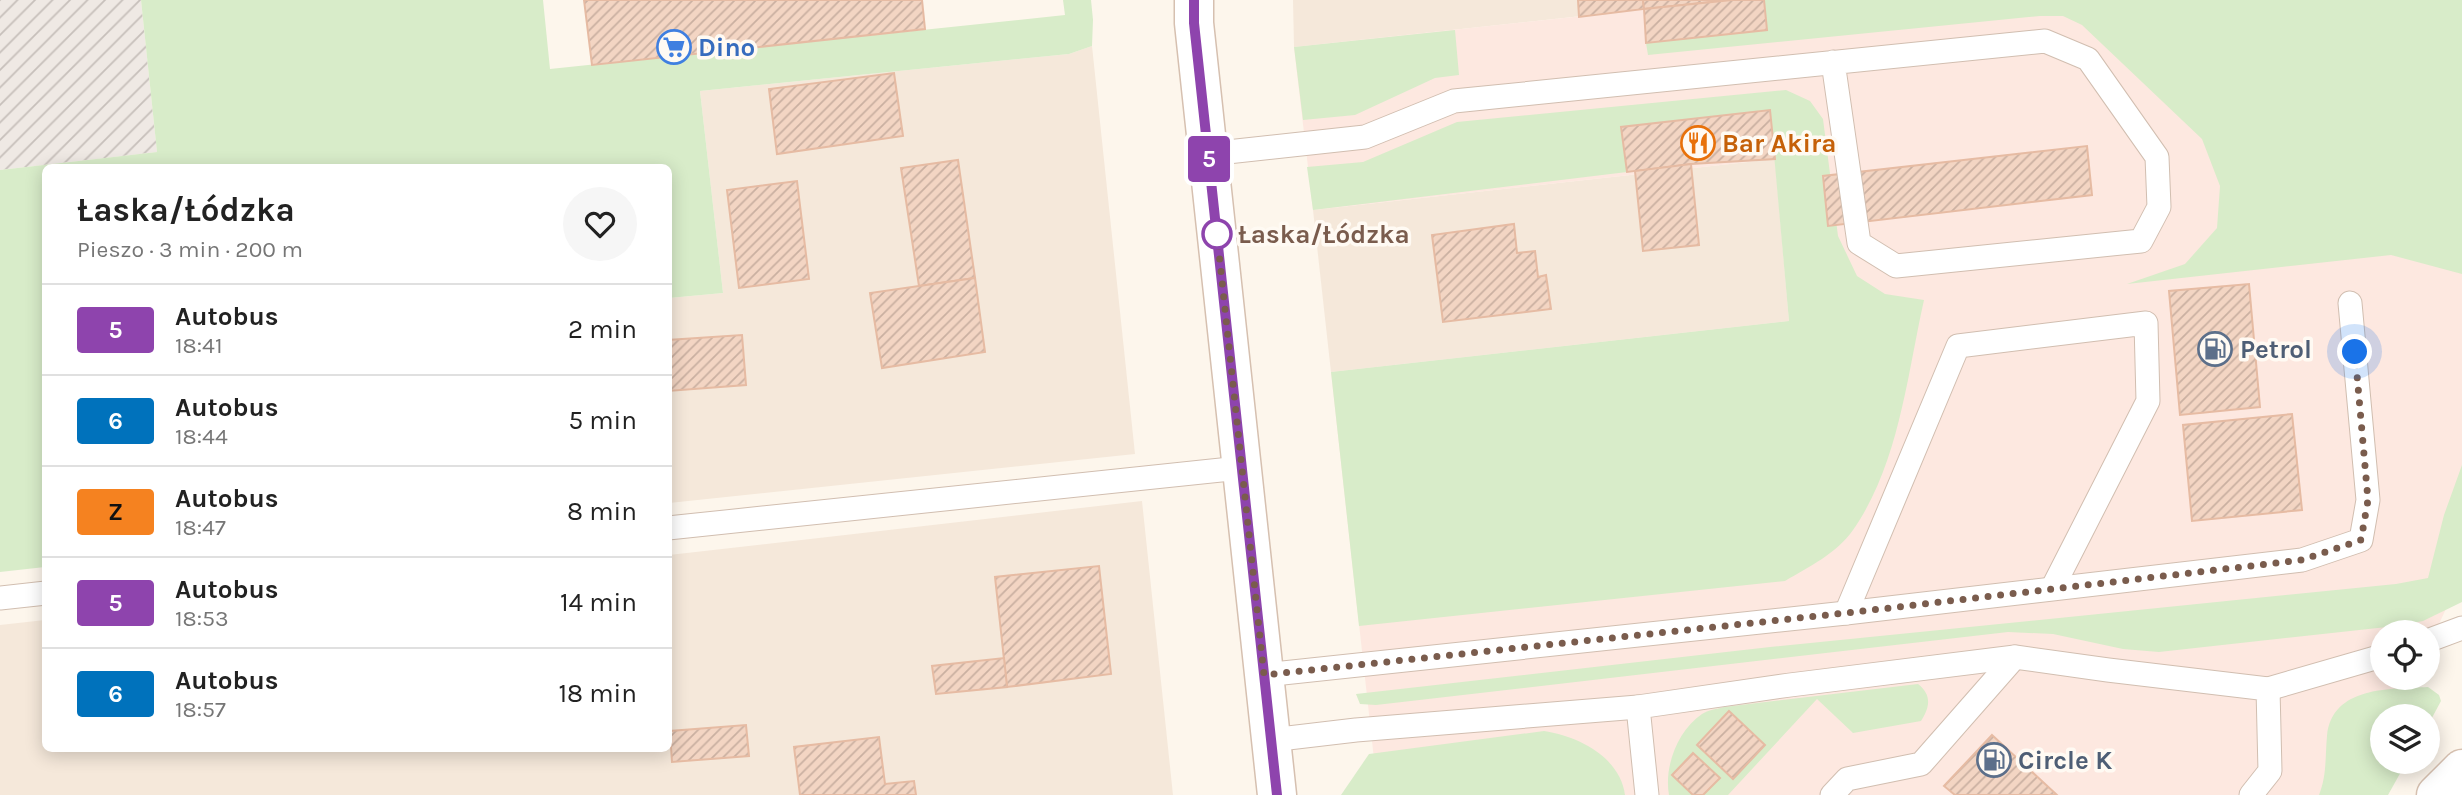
<!DOCTYPE html>
<html lang="pl">
<meta charset="utf-8">
<style>
:root{--surface:#fff;--page:#f6f6f6;--text:#222;--muted:#767676;--line:#e0e0e0}
body{margin:0;font-family:Karla,sans-serif;background:var(--page);color:var(--text);height:100vh;display:flex;flex-direction:column;font-size:26px;white-space:nowrap}
*{box-sizing:border-box;margin:0}
p{font-size:23px;color:var(--muted)}
.icon{flex:none;width:38px;height:38px;fill:none;stroke:currentColor;stroke-width:2;stroke-linecap:round;stroke-linejoin:round}
.map{position:relative;flex:1;overflow:hidden}
.drawer{position:absolute;left:42px;top:164px;width:630px;height:588px;display:flex;flex-direction:column;background:var(--surface);border-radius:10px;box-shadow:0 4px 18px #0003}
.drawer>*{flex:none}
.badge{padding:0 14px;border-radius:5px;font-size:24px;line-height:46px}
.fabs{position:absolute;left:2370px;top:620px;display:grid;gap:14px}
.fabs a{display:grid;place-items:center;width:70px;height:70px;border-radius:50%;background:var(--surface);box-shadow:0 4px 18px #0003;font-size:35px}
.you{position:absolute;width:35px;height:35px;margin:-18px;border:5px solid #fff;border-radius:50%;background:#1a73e8;box-shadow:0 0 0 10px #1a73e833}
.map>.badge{position:absolute;translate:-50% -50%;box-shadow:0 0 0 4px #fff}
.round{display:grid;place-items:center;flex:none;width:74px;height:74px;border-radius:37px;background:var(--page)}
.head{display:flex;align-items:center;justify-content:space-between;height:119px;padding:0 35px}
h1{font-size:33px;font-weight:700;line-height:52px}
ul{padding:0;list-style:none}
li{display:flex;align-items:center;gap:21px;height:91px;padding:0 35px;border-top:2px solid var(--line)}
li div{flex:1}
li b{display:block;font-size:26px}
li em{font-style:normal}
li .badge{min-width:77px;font-weight:700;text-align:center}
.map>svg:first-child{display:block}
.residential{fill:#f5e8da}
.commercial{fill:#fde8e0}
.industrial{fill:url(#industrial-furrows)}
.grass{fill:#d8ecc9}
.building{fill:url(#building-hatch);stroke:#e6bba3;stroke-width:2}
.lines{fill:none;stroke-linecap:round;stroke-linejoin:round}
.lane-casing{stroke:#d1beb0;stroke-width:25}
.secondary-casing{stroke:#d6c0b0;stroke-width:41}
.lane{stroke:#fff;stroke-width:23}
.secondary{stroke:#fff;stroke-width:38}
.line-casing{stroke:#fff;stroke-width:16}
.line{stroke:#8e44ad;stroke-width:10}
.walk{stroke:#7a5c4d;stroke-width:7;stroke-dasharray:0 12.6}
.stop-dot{fill:#fff;stroke:#8e44ad;stroke-width:3.5}
.labels{text-anchor:middle;stroke-width:7;stroke-linejoin:round;paint-order:stroke}
.shop-label{font-size:26px;font-weight:bold;fill:#366cbe;stroke:#fffaf3;text-anchor:start}
.food-label{font-size:26px;font-weight:bold;fill:#c56008;stroke:#fffaf3;text-anchor:start}
.stop-label{font-size:26px;font-weight:bold;fill:#7a5c4d;stroke:#fffaf3;text-anchor:start}
.service-label{font-size:26px;font-weight:bold;fill:#4e5e75;stroke:#fffaf3;text-anchor:start}
</style>
<div class="map">
<svg width="2462" height="795" viewBox="0 0 2462 795">
<defs>
<pattern id="industrial-furrows" width="10" height="10" patternUnits="userSpaceOnUse" patternTransform="scale(1.75)"><rect width="10" height="10" fill="#efe9e4"/><path d="M-1 1l2-2M0 10L10 0M9 11l2-2" fill="none" stroke="#c7c0bb"/></pattern>
<pattern id="building-hatch" width="6" height="6" patternUnits="userSpaceOnUse" patternTransform="scale(1.75)"><rect width="6" height="6" fill="#f3d5c3"/><path d="M-1 1l2-2M0 6l6-6M5 7l2-2" fill="none" stroke="#cab0a1"/></pattern>
</defs>
<rect width="100%" height="100%" fill="#fdf6ec"/>
<!-- residential -->
<g class="residential">
<polygon points="1293,0 1721,0 1721,1 1294,47"/>
<polygon points="1092,46 1135,454 669,503 669,298 723,293 700,91 1069,54"/>
<polygon points="1775,159 1789,321 1331,372 1313,210"/>
<polygon points="1142,501 1173,795 0,795 0,625 45,620 46,749 668,749 669,555"/>
</g>
<!-- commercial -->
<polygon class="commercial" points="1732,0 2462,0 2462,574 2427,650 2427,632 2382,632 2382,677 2415,677 2397,716 2382,716 2350,795 1378,795 1331,372 1789,321 1775,159 1313,210 1294,47"/>
<!-- industrial -->
<polygon class="industrial" points="0,0 141,0 157,152 0,170"/>
<!-- grass -->
<g class="grass">
<polygon points="141,0 543,0 550,69 1065,15 1063,0 1091,0 1093,20 1092,46 1069,54 700,91 723,293 669,298 668,168 46,168 45,567 0,572 0,170 157,152"/>
<polygon points="1764,0 2462,0 2462,274 2391,255 2127,284 2185,264 2217,228 2220,186 2202,139 2082,25 2063,16 2040,16 1648,55 1646,43 1767,30"/>
<polygon points="1455,30 1459,75 1435,78 1355,115 1303,120 1294,47"/>
<path d="M1786,90l24,11 13,18 15,117 19,40 28,18 39,6c-17,76 -25,164 -71,230 -16,23 -44,37 -68,51l-426,45 -28,-254 458,-51 -19,-211 -149,18 6,44 -314,38 -6,-43 56,-5 94,-40z"/>
<polygon points="2462,465 2462,602 2423,621 2396,626 2159,652 2123,649 2053,634 2008,632 1376,705 1360,704 1356,694 1770,647 2396,584 2428,578 2444,515"/>
<path d="M1918,684c14,11 12,23 3,37l-68,12 -36,-34 -89,96h-59c-5,-28 8,-64 33,-81 6,-4 15,-5 22,-7z"/>
<path d="M2428,687l11,8 2,6 -14,26v-11h-45v45h25l-19,34h-69c8,-20 6,-38 8,-59 5,-50 63,-47 101,-49z"/>
<path d="M1544,731c34,5 76,26 81,64h-284l28,-41z"/>
</g>
<!-- building -->
<g class="building">
<polygon points="584,0 922,0 925,29 592,65"/>
<polygon points="1578,0 1643,0 1644,9 1579,17"/>
<polygon points="1643,0 1721,0 1721,1 1644,9"/>
<polygon points="1732,0 1764,0 1767,30 1646,43 1644,9"/>
<polygon points="894,73 903,136 777,154 769,89"/>
<polygon points="1770,110 1775,159 1691,164 1627,172 1621,127"/>
<polygon points="2087,146 2092,195 1828,226 1823,176"/>
<polygon points="958,160 975,278 919,286 901,168"/>
<polygon points="1691,164 1699,245 1643,251 1635,171"/>
<polygon points="797,181 809,279 739,288 727,190"/>
<polygon points="1514,224 1517,253 1535,251 1538,277 1546,275 1551,309 1443,322 1432,235"/>
<polygon points="975,278 985,352 882,368 870,293"/>
<polygon points="2249,284 2260,407 2180,415 2169,291"/>
<polygon points="742,335 746,385 668,391 668,340"/>
<polygon points="2292,414 2302,510 2192,521 2183,425"/>
<polygon points="1099,566 1111,674 1007,687 995,577"/>
<polygon points="1004,658 1007,687 936,694 932,666"/>
<polygon points="1729,711 1765,745 1733,779 1697,745"/>
<polygon points="746,725 749,756 672,762 670,731"/>
<polygon points="1992,735 2057,795 1955,795 1944,786"/>
<polygon points="879,737 885,784 914,781 916,795 800,795 794,747"/>
<polygon points="1693,753 1720,778 1703,795 1693,795 1672,775"/>
</g>
<g class="lines">
<!-- lane casing -->
<g class="lane-casing">
<g id="lane">
<polyline points="1209,154 1365,137 1454,101 2045,41 2088,59 2157,157 2159,207 2141,241 1896,266 1859,243 1833,62"/>
<polyline points="668,528 1240,468"/>
<polyline points="0,598 46,593"/>
<polyline points="1846,613 1958,346 2146,323 2148,401 2053,587"/>
<polyline points="2427,641 2462,628"/>
<polyline points="1264,675 1846,613 2302,560 2361,540 2368,500 2350,303"/>
<polyline points="2268,689 2382,656"/>
<polyline points="1271,740 1356,730 1638,707"/>
<polyline points="1647,795 1638,707 1790,685 2015,657 2108,670 2268,689 2270,771 2251,795"/>
<polyline points="1832,795 1847,779 1921,764 2015,657"/>
</g>
</g>
<!-- secondary casing -->
<g class="secondary-casing">
<g id="secondary">
<polyline points="1194,0 1194,23 1277,795"/>
<polyline points="2436,795 2462,769"/>
</g>
</g>
<!-- lane -->
<use href="#lane" class="lane"/>
<!-- secondary -->
<use href="#secondary" class="secondary"/>
</g>
<g class="lines">
<!-- line casing -->
<g class="line-casing">
<polyline id="line" points="1194,0 1194,23 1277,795"/>
</g>
<!-- line -->
<use href="#line" class="line"/>
<!-- walk -->
<polyline class="walk" points="1217,234 1264,675 1846,613 2302,560 2361,540 2368,500 2355,352"/>
</g>
<!-- icons -->
<defs>
<g id="supermarket-ring" transform="scale(1.75)"><circle r="9.5" fill="#fffaf3" stroke="#3f7fe0" stroke-width="1.5"/><path d="M-6-5.5h2.5l.6 2H6L4.5 2H-2.5L-4.4-4H-6ZM-1.5 3.2a1.3 1.3 0 1 0 .1 0ZM3 3.2a1.3 1.3 0 1 0 .1 0Z" fill="#3f7fe0"/></g>
<g id="restaurant-ring" transform="scale(1.75)"><circle r="9.5" fill="#fffaf3" stroke="#e8710a" stroke-width="1.5"/><path d="M-5-6h1v4h1v-4h1v4h1v-4h1v5L-1.5 .5V6h-2V.5L-5-1ZM5-6V6H3V1.5H1.5Q1.5-4 5-6Z" fill="#e8710a"/></g>
<g id="fuel-ring" transform="scale(1.75)"><circle r="9.5" fill="#fffaf3" stroke="#5c6f8a" stroke-width="1.5"/><path d="M-5.5-6h7V0h2V4h1.3V-2.5L3-4.5l.8-.8L6-3V5H2.5V1h-1V6h-7ZM-4.2-4.7v3.2H.2V-4.7Z" fill="#5c6f8a"/></g>
</defs>
<g fill-rule="evenodd">
<use href="#supermarket-ring" x="674" y="47"/>
<use href="#restaurant-ring" x="1698" y="143"/>
<use href="#fuel-ring" x="2215" y="349"/>
<use href="#fuel-ring" x="1994" y="760"/>
</g>
<!-- markers -->
<circle class="stop-dot" cx="1217" cy="234" r="14"/>
<g class="labels">
<!-- shop labels -->
<g class="shop-label">
<text x="698" y="56">Dino</text>
</g>
<!-- food labels -->
<g class="food-label">
<text x="1722" y="152">Bar Akira</text>
</g>
<!-- stop labels -->
<g class="stop-label">
<text x="1238" y="243">Łaska/Łódzka</text>
</g>
<!-- service labels -->
<g class="service-label">
<text x="2240" y="358">Petrol</text>
<text x="2018" y="769">Circle K</text>
</g>
</g>
</svg>
<div class="fabs">
<a><svg class="icon" aria-label="locate" viewBox="0 0 24 24"><circle cx="12" cy="12" r="6"/><path d="M12 2v4M12 18v4M2 12h4M18 12h4"/></svg></a>
<a><svg class="icon" aria-label="layers" viewBox="0 0 24 24"><path d="M12 4l9 5-9 5-9-5zM3 14l9 5 9-5"/></svg></a>
</div>
<div class="you" style="left:2355px;top:352px"></div>
<b class="badge" style="left:1209px;top:159px;background:#8e44ad;color:#fff">5</b>
<section class="drawer">
<div class="head"><div><h1>Łaska/Łódzka</h1><p>Pieszo · 3 min · 200 m</p></div><a class="round"><svg class="icon" aria-label="heart" viewBox="0 0 24 24"><path d="M12 20l-8-8c-3-5 5-10 8-4 3-6 11-1 8 4z"/></svg></a></div>
<ul>
<li><span class="badge" style="background:#8e44ad;color:#fff">5</span><div><b>Autobus</b><p>18:41</p></div><em>2 min</em></li>
<li><span class="badge" style="background:#0072bc;color:#fff">6</span><div><b>Autobus</b><p>18:44</p></div><em>5 min</em></li>
<li><span class="badge" style="background:#f58220;color:#111">Z</span><div><b>Autobus</b><p>18:47</p></div><em>8 min</em></li>
<li><span class="badge" style="background:#8e44ad;color:#fff">5</span><div><b>Autobus</b><p>18:53</p></div><em>14 min</em></li>
<li><span class="badge" style="background:#0072bc;color:#fff">6</span><div><b>Autobus</b><p>18:57</p></div><em>18 min</em></li>
</ul>
</section>
</div>
